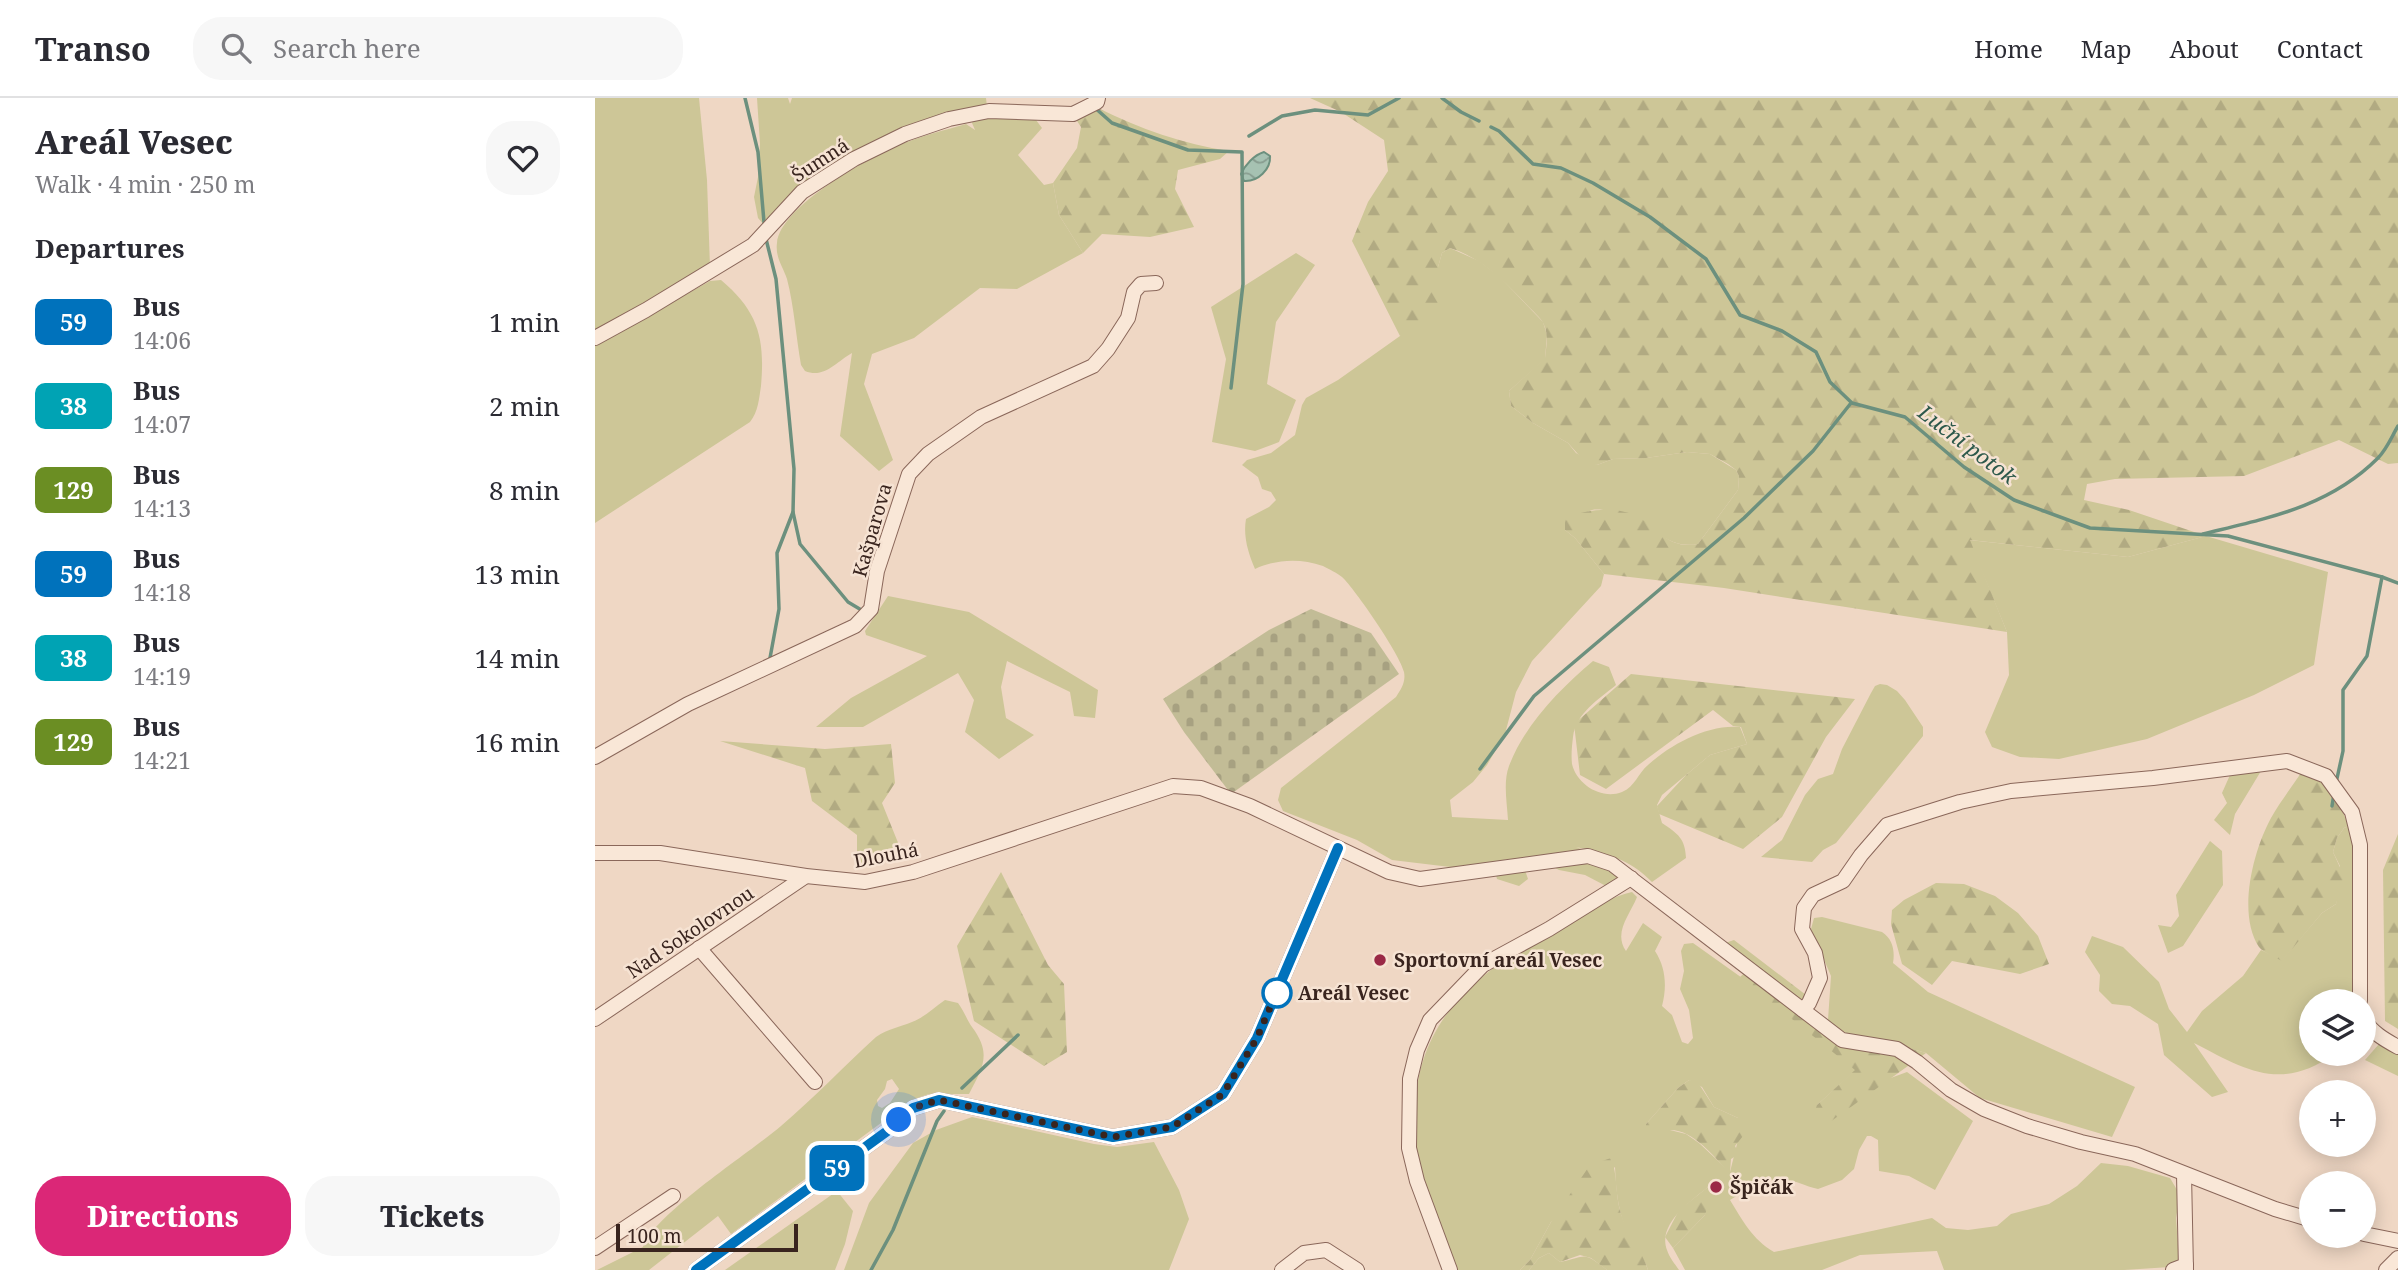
<!DOCTYPE html>
<meta charset="utf-8">
<style>
:root{--surface:#fff;--page:#f7f7f7;--text:#2b2b33;--muted:#7c7c81;--line:#e1e1e2;--accent:#db2777}
body{margin:0;font-family:"Noto Serif",serif;background:var(--page);color:var(--text);height:100vh;display:flex;flex-direction:column;font-size:26px;white-space:nowrap}
*{box-sizing:border-box;margin:0}
p{font-size:23px;color:var(--muted)}
.icon{flex:none;width:38px;height:38px;fill:none;stroke:currentColor;stroke-width:2;stroke-linecap:round;stroke-linejoin:round}
.map{position:relative;flex:1;overflow:hidden}
.drawer{display:flex;flex-direction:column;background:var(--surface);width:595px}
.drawer>*{flex:none}
.badge{padding:0 14px;border-radius:10px;font-size:24px;line-height:46px}
.controls{position:absolute;left:1704px;top:891px;display:grid;gap:14px}
.controls a{display:grid;place-items:center;width:77px;height:77px;border-radius:50%;background:var(--surface);box-shadow:0 4px 18px #0003;font-size:35px}
.scale{position:absolute;left:21px;bottom:18px;width:182px;box-sizing:border-box;padding-left:7px;border:4px solid #39241e;border-top:0;font-size:19px;line-height:24px;white-space:nowrap;color:#39241e;-webkit-text-stroke:5px #f6e3d3;paint-order:stroke}
.you{position:absolute;width:35px;height:35px;margin:-18px;border:5px solid #fff;border-radius:50%;background:#1a73e8;box-shadow:0 0 0 10px #1a73e833}
.map>.badge{position:absolute;translate:-50% -50%;box-shadow:0 0 0 4px #fff}
h2{padding:0 35px;font-size:26px;line-height:63px}
.round{display:grid;place-items:center;flex:none;width:74px;height:74px;border-radius:28px;background:var(--page)}
.headline{display:flex;align-items:center;justify-content:space-between;height:119px;padding:0 35px}
h1{font-size:33px;font-weight:800;line-height:52px}
.cta{display:flex;gap:14px;margin-top:auto;padding:14px 35px}
.cta a{flex:1;height:80px;border-radius:28px;background:var(--accent);color:#fff;font-size:28px;font-weight:800;line-height:80px;text-align:center}
.cta a+a{background:var(--page);color:var(--text)}
ul{padding:0;list-style:none}
li{display:flex;align-items:center;gap:21px;height:84px;padding:0 35px}
li div{flex:1}
li b{display:block;font-size:26px}
li em{font-style:normal}
li .badge{min-width:77px;font-weight:700;text-align:center}
header{display:flex;align-items:center;gap:42px;box-sizing:border-box;height:98px;padding:0 35px;background:var(--surface);border-bottom:2px solid var(--line)}
header strong{font-size:33px}
nav{display:flex;gap:38px;margin-inline-start:auto;font-size:24px}
.search{width:490px;height:63px;background:var(--page);display:flex;align-items:center;gap:18px;box-sizing:border-box;padding:0 24px;border-radius:28px;color:var(--muted);font-size:26px}
main{display:flex;flex:1;min-height:0}
.map>svg:first-child{display:block}
.grass{fill:#cdc697;fill-rule:evenodd}
.forest{fill:url(#forest-firs)}
.cemetery{fill:url(#cemetery-stones)}
.water{fill:url(#water-waves);stroke:#6c907e;stroke-width:2}
.lines{fill:none;stroke-linecap:round;stroke-linejoin:round}
.stream{stroke:#6c907e;stroke-width:3.5}
.minor-casing{stroke:#8a675a;stroke-width:16}
.minor{stroke:#f9e7d7;stroke-width:14}
.line-casing{stroke:#fff;stroke-width:16}
.line{stroke:#0072bc;stroke-width:10}
.walk{stroke:#39241e;stroke-width:7;stroke-dasharray:0 12.6}
.poi-dot{fill:#9a2946;stroke:#f6e3d3;stroke-width:2.5}
.stop-dot{fill:#fff;stroke:#0072bc;stroke-width:3.5}
.labels{text-anchor:middle;stroke-width:5;stroke-linejoin:round;paint-order:stroke}
.street-label{font-size:19px;fill:#39241e;stroke:#f6e3d3}
.poi-label{font-size:19px;font-weight:bold;fill:#39241e;stroke:#f6e3d3;text-anchor:start}
.stop-label{font-size:19px;font-weight:bold;fill:#39241e;stroke:#f6e3d3;text-anchor:start}
.water-label{font-size:21px;font-style:italic;fill:#2d594b;stroke:#f6e3d3}
</style>
<header>
<strong>Transo</strong>
<div class="search"><svg class="icon" aria-label="search" viewBox="0 0 24 24"><circle cx="10" cy="10" r="6"/><path d="M15 15l6 6"/></svg>Search here</div>
<nav><a>Home</a><a>Map</a><a>About</a><a>Contact</a></nav>
</header>
<main>
<section class="drawer">
<div class="headline"><div><h1>Areál Vesec</h1><p>Walk · 4 min · 250 m</p></div><a class="round"><svg class="icon" aria-label="heart" viewBox="0 0 24 24"><path d="M12 20l-8-8c-3-5 5-10 8-4 3-6 11-1 8 4z"/></svg></a></div>
<h2>Departures</h2>
<ul>
<li><span class="badge" style="background:#0072bc;color:#fff">59</span><div><b>Bus</b><p>14:06</p></div><em>1 min</em></li>
<li><span class="badge" style="background:#00a3b4;color:#fff">38</span><div><b>Bus</b><p>14:07</p></div><em>2 min</em></li>
<li><span class="badge" style="background:#6b8e23;color:#fff">129</span><div><b>Bus</b><p>14:13</p></div><em>8 min</em></li>
<li><span class="badge" style="background:#0072bc;color:#fff">59</span><div><b>Bus</b><p>14:18</p></div><em>13 min</em></li>
<li><span class="badge" style="background:#00a3b4;color:#fff">38</span><div><b>Bus</b><p>14:19</p></div><em>14 min</em></li>
<li><span class="badge" style="background:#6b8e23;color:#fff">129</span><div><b>Bus</b><p>14:21</p></div><em>16 min</em></li>
</ul>
<div class="cta"><a>Directions</a><a>Tickets</a></div>
</section>
<div class="map">
<svg width="1803" height="1172" viewBox="0 0 1803 1172">
<defs>
<pattern id="forest-firs" width="22" height="20" patternUnits="userSpaceOnUse" patternTransform="scale(1.75)"><rect width="22" height="20" fill="#cdc697"/><path d="M5 1l3.5 6h-7zM16 11l3.5 6h-7z" fill="#b1aa82"/></pattern>
<pattern id="cemetery-stones" width="16" height="16" patternUnits="userSpaceOnUse" patternTransform="scale(1.75)"><rect width="16" height="16" fill="#c2bc96"/><path d="M2 7V4a2 2 0 0 1 4 0v3zM10 15v-3a2 2 0 0 1 4 0v3z" fill="#a7a181"/></pattern>
<pattern id="water-waves" width="16" height="10" patternUnits="userSpaceOnUse" patternTransform="scale(1.75)"><rect width="16" height="10" fill="#a6c2b2"/><path d="M0 5q4-4 8 0t8 0" fill="none" stroke="#889d90"/></pattern>
</defs>
<rect width="100%" height="100%" fill="#efd7c4"/>
<!-- grass -->
<g class="grass">
<polygon points="0,0 104,0 112,82 115,169 0,234"/>
<polygon points="162,0 193,0 195,6 197,0 391,0 392,9 293,40 170,128 163,120 159,99 163,79 165,46"/>
<path d="M438,18l9,12 -24,27 26,30 9,-2 6,32 24,38 -66,36 -37,-1 -66,50 -42,16 -8,30 29,76 -14,11 -39,-35 12,-83c-16,9 -28,26 -47,18l-4,-6c-5,-28 -7,-59 -14,-86 -4,-12 -12,-22 -10,-36 3,-37 94,-87 127,-100 21,-8 41,-13 62,-19l9,6 -3,-7 1,-4z"/>
<path d="M855,150l29,13 20,15 44,46 4,13 -2,24 -36,32 2,15 22,17 35,20 8,10 21,12 16,-6 33,-1 41,-6 23,2 26,16 3,6 -1,14 -40,54c-40,7 -46,-32 -89,-33 -5,-1 -12,-2 -17,-1 -9,3 -19,14 -27,20l10,8 29,36 -3,12 -69,75 -16,31 -11,42 -18,31 -14,17 -23,18 2,17 56,3c-1,-17 -5,-38 1,-54 16,-42 51,-77 84,-105l16,6 7,18c-17,14 -40,28 -43,52 -1,8 -2,18 -1,27 5,21 30,36 50,28 13,-5 16,-19 26,-27 23,-21 60,-41 92,-38l7,17 -37,11 -48,40 -5,10 5,18c16,11 23,15 24,35l-34,24c-22,-23 -46,-29 -76,-35l39,15 4,15 -13,9 -21,-11 -26,-5 -24,-12 -13,3 6,18 -9,7 -22,-7 -3,-12 14,-8 -41,10 -75,-9 -35,-20 -74,-29 -5,-11 3,-12 115,-91c5,-8 10,-15 8,-25 -3,-16 -49,-83 -62,-95 -5,-4 -13,-8 -19,-11 -23,-8 -46,-7 -68,3 -7,-16 -12,-33 -9,-50l23,-12 7,-7 -5,-8 -9,-3 -4,-12 -16,-12 5,-5 24,-7 24,-18 7,-30 4,-7 32,-18 62,-44 38,-69 4,-14z"/>
<polygon points="701,155 720,167 681,224 672,286 701,302 684,344 660,353 617,344 631,261 616,209"/>
<path d="M126,182c38,32 44,59 40,106 -2,13 -3,26 -11,36l-155,101v-178l115,-64z"/>
<polygon points="1611,438 1733,474 1719,567 1659,597 1552,641 1464,661 1425,659 1397,649 1390,634 1414,577 1412,534 1374,442 1533,459"/>
<polygon points="293,498 374,514 503,592 500,620 479,618 475,594 412,563 406,589 411,620 439,637 404,661 370,634 379,602 363,575 268,629 221,629 256,600 332,558 271,537 270,533"/>
<polygon points="1285,586 1292,587 1302,593 1310,602 1328,629 1328,638 1241,745 1228,752 1217,764 1166,759 1187,742 1210,697 1223,681 1238,676 1247,651 1276,595 1280,588"/>
<polygon points="1666,673 1640,716 1635,737 1619,722 1632,705 1627,695 1635,677"/>
<path d="M1754,728l5,11 1,113 -3,27 1,24h-41v53h22c-53,38 -88,16 -140,-11l34,49 -16,5 -48,-42 -6,-31 -28,-18 -18,-2 -13,-13 1,-16 -15,-23 7,-16 31,11 36,35 10,27 18,23 15,-21 41,-35 18,-26 21,10 40,-47 14,-9 4,-38 -7,-14 4,-14 7,-10z"/>
<polygon points="1615,743 1627,753 1628,787 1588,848 1573,855 1563,827 1576,829 1584,818 1581,797"/>
<path d="M1037,794l5,5c-7,18 -24,35 -11,54l17,-28 19,14 -7,14c11,17 12,36 7,55l10,9 10,27 6,2 5,-6 -4,-28 -9,-21 4,-18 -3,-20 3,-7 9,-1 66,47 97,80 -39,35 90,-33 66,49 -38,69 -26,-14 -30,-5 -1,-31 -7,-4h-4l-8,14 -5,19 -12,11 -24,9c-19,-4 -24,-13 -44,-6l-5,-7 -39,24c13,21 22,39 44,52l158,-34 14,10 22,2 29,-4 14,-12 38,-10 28,-18 24,-23 27,3 42,12 10,17 -4,23 3,40 -9,9 -46,3h-180l-7,-19 -77,4 -38,15h-137l-12,-22 32,-33 3,-28c-17,14 -51,37 -41,63 2,7 8,14 12,20h-31c-4,-13 -13,-22 -19,-34 -11,-22 -13,-45 -14,-69l-64,55 -21,38 -10,10h-67c-15,-39 -31,-80 -38,-122 -1,-10 0,-21 0,-31 0,-86 48,-134 118,-175 32,-18 63,-41 99,-50zM1094,982l13,7 12,20 24,11v22l-8,32 -31,-29 -13,-9 -40,-10 32,-36z"/>
<path d="M1227,819l60,15c11,7 13,19 11,31l35,29 207,95 -23,50 -132,-39 -54,-45 -56,-16h-15l-16,-8 -11,-9 3,-44 -20,-47 3,-11z"/>
<path d="M350,902l13,3c6,8 9,17 14,24 20,27 11,40 -3,67h-40l-17,6 -181,134 -13,-18 -69,54h-52l46,-23c10,-32 109,-96 138,-121 33,-28 63,-60 95,-89 13,-9 22,-9 36,-15 13,-5 21,-14 33,-22zM297,981l7,10 -9,14 -8,5 -4,-2 -1,-6 8,-11 2,-8z"/>
<polygon points="1784,946 1803,954 1803,978 1770,962"/>
<polygon points="377,1019 499,1046 522,1049 559,1044 584,1092 594,1121 574,1172 249,1172 274,1105 318,1045 341,1032"/>
<polygon points="242,1093 258,1113 250,1146 240,1172 130,1172"/>
<path d="M954,1155l11,9c28,-5 21,-12 47,8h-78l10,-12z"/>
</g>
<!-- forest -->
<g class="forest">
<path d="M715,0h1088v365l-10,1 -49,-24 -95,36 -129,3 -28,5 -3,16 45,10 77,26 -78,21 -158,-17 37,92 -283,-44 -120,-14 -29,-36 -10,-8v-12c23,-9 53,-13 75,0 23,13 27,31 58,26l40,-54 1,-14 -3,-6 -8,-6 -18,-10 -23,-2 -41,6 -33,1 -16,6 -11,-2 -18,-20 -35,-20 -22,-17 -2,-15 36,-33c1,-11 4,-22 -1,-33 -3,-8 -12,-14 -18,-21 -22,-23 -44,-46 -76,-56l-8,5 -4,14 8,32 -46,37 -48,-95 16,-39 20,-31 -4,-31 -43,-28z"/>
<path d="M503,10c42,21 85,36 131,43l-9,8 -42,11 -3,19 19,38 -44,10 -48,-3 -19,19 -24,-38 -6,-32 24,-35 4,-21 -6,-9z"/>
<polygon points="1036,576 1260,601 1231,639 1187,719 1148,751 1064,716 1062,708 1091,677 1115,657 1152,646 1146,629 1138,628 1118,612 1011,691 985,677 979,626"/>
<polygon points="125,643 230,651 296,646 300,685 287,705 308,757 262,772 262,737 217,703 210,670"/>
<path d="M1706,675l18,6 21,27 9,20 -5,2 -7,10 -4,14 11,24 -8,28 -14,9 -40,48c-7,-4 -18,-8 -23,-14 -22,-33 -6,-96 12,-129 9,-16 20,-30 30,-45z"/>
<polygon points="1803,736 1803,931 1790,923 1788,772"/>
<polygon points="406,774 453,867 469,886 472,954 449,968 379,923 362,848"/>
<polygon points="1341,785 1369,786 1400,798 1423,815 1443,838 1454,866 1425,876 1357,863 1337,887 1307,866 1296,826 1297,812 1309,802"/>
<polygon points="1139,842 1211,897 1203,913 1235,938 1244,931 1260,939 1275,939 1331,955 1235,1024 1224,1023 1219,1016 1222,1007 1260,972 1145,879 1159,866 1130,845"/>
<path d="M1094,982l8,1 17,26 24,11 9,13 -12,15 4,8 -8,5 -1,14c-16,-16 -37,-44 -61,-43 -8,0 -15,2 -23,1v-7l32,-36z"/>
<path d="M1016,1060c7,17 4,37 10,56 6,20 21,36 27,56h-41l-16,-12 -11,-3 -20,7 -11,-9 -10,5 -10,12h-9l10,-10 21,-38 39,-57z"/>
<polygon points="1113,1089 1117,1094 1110,1117 1078,1150 1070,1139 1084,1112"/>
</g>
<!-- cemetery -->
<polygon class="cemetery" points="716,511 776,535 804,576 636,696 589,634 568,601 674,532"/>
<!-- water -->
<path class="water" d="M669,54l6,4c1,13 -12,26 -26,25l-3,-7c4,-9 13,-19 23,-22z"/>
<g class="lines">
<!-- stream -->
<g class="stream">
<polyline points="150,0 163,54 169,124"/>
<polyline points="847,0 866,14 884,23"/>
<polyline points="499,9 517,25 593,52 647,54"/>
<polyline points="896,29 904,33 938,66 966,70 998,85 1055,119 1111,161 1145,217 1187,233 1221,254 1235,284 1257,305 1310,319 1369,369 1419,402 1495,430 1633,438 1787,479 1803,485"/>
<polyline points="654,38 687,18 720,12 773,17 804,0"/>
<polyline points="171,141 181,181 199,371 198,414 182,455 184,511 175,560"/>
<polyline points="636,290 648,186 647,55"/>
<polyline points="198,414 205,446 253,504 268,513"/>
<path d="M1608,436c65,-16 126,-27 175,-76 9,-9 14,-22 20,-32"/>
<polyline points="885,671 939,598 1149,420 1218,353 1256,305"/>
<polyline points="1741,685 1748,653 1748,592 1772,558 1787,479"/>
<polyline points="1737,708 1739,696"/>
<polyline points="367,990 423,937"/>
<polyline points="276,1172 298,1132 342,1023 349,1013"/>
</g>
<!-- minor casing -->
<g class="minor-casing">
<g id="minor">
<polyline points="0,240 51,212 158,147 207,94 259,61 310,36 354,21 394,13 478,16 502,4 503,0"/>
<polyline points="0,659 93,606 260,528 276,511 282,473 314,376 333,356 386,319 498,268 513,251 533,220 539,194 546,186 561,185"/>
<polyline points="0,755 65,755 211,778 270,784 318,774 578,688 606,690 655,708 794,774 825,781 993,758 1017,766 1247,942 1302,951 1322,964 1356,992 1389,1011 1432,1028 1486,1044 1540,1056 1680,1111 1717,1122"/>
<polyline points="104,850 220,984"/>
<polyline points="1208,912 1214,905 1225,880 1220,855 1207,831 1209,810 1218,797 1248,783 1266,757 1292,727 1365,704 1416,693 1558,680 1692,663 1731,678 1757,714 1765,747 1765,903"/>
<polyline points="0,921 211,778"/>
<path d="M1769,921c7,13 21,21 34,28"/>
<polyline points="1589,1076 1591,1172"/>
<polyline points="1769,1136 1803,1143"/>
<polyline points="0,1150 78,1098"/>
<polyline points="101,1172 291,1034 318,1010 344,1002 518,1039 577,1029 628,996 662,940 743,750"/>
<polyline points="687,1172 709,1155 731,1152 762,1172"/>
<polyline points="855,1172 822,1083 814,1050 815,981 822,952 835,922 888,867 954,831 1036,780"/>
<polyline points="1578,1172 1591,1167"/>
<polyline points="1791,1172 1803,1160"/>
</g>
</g>
<!-- minor -->
<use href="#minor" class="minor"/>
</g>
<g class="lines">
<!-- line casing -->
<g class="line-casing">
<polyline id="line" points="101,1172 291,1034 318,1010 344,1002 518,1039 577,1029 628,996 662,940 743,750"/>
</g>
<!-- line -->
<use href="#line" class="line"/>
<!-- walk -->
<polyline class="walk" points="304,1022 318,1010 344,1002 518,1039 577,1029 628,996 662,940 682,893 682,895"/>
</g>
<!-- markers -->
<g class="poi-dot">
<circle cx="785" cy="862" r="7"/>
<circle cx="1121" cy="1089" r="7"/>
</g>
<circle class="stop-dot" cx="682" cy="895" r="14"/>
<g class="labels">
<!-- street labels -->
<g class="street-label">
<text transform="translate(225 62) rotate(-33)" y="7">Šumná</text>
<text transform="translate(277 432) rotate(-74)" y="7">Kašparova</text>
<text transform="translate(291 757) rotate(-11)" y="7">Dlouhá</text>
<text transform="translate(95 834) rotate(-34)" y="7">Nad Sokolovnou</text>
</g>
<!-- poi labels -->
<g class="poi-label">
<text x="799" y="869">Sportovní areál Vesec</text>
<text x="1135" y="1096">Špičák</text>
</g>
<!-- stop labels -->
<g class="stop-label">
<text x="703" y="902">Areál Vesec</text>
</g>
<!-- water labels -->
<g class="water-label">
<text transform="translate(1372 347) rotate(37)" y="7">Luční potok</text>
</g>
</g>
</svg>
<div class="controls">
<a><svg class="icon" aria-label="layers" viewBox="0 0 24 24"><path d="M12 4l9 5-9 5-9-5zM3 14l9 5 9-5"/></svg></a>
<a>+</a>
<a>−</a>
</div>
<div class="scale">100 m</div>
<div class="you" style="left:304px;top:1022px"></div>
<b class="badge" style="left:242px;top:1070px;background:#0072bc;color:#fff">59</b>
</div>
</main>
